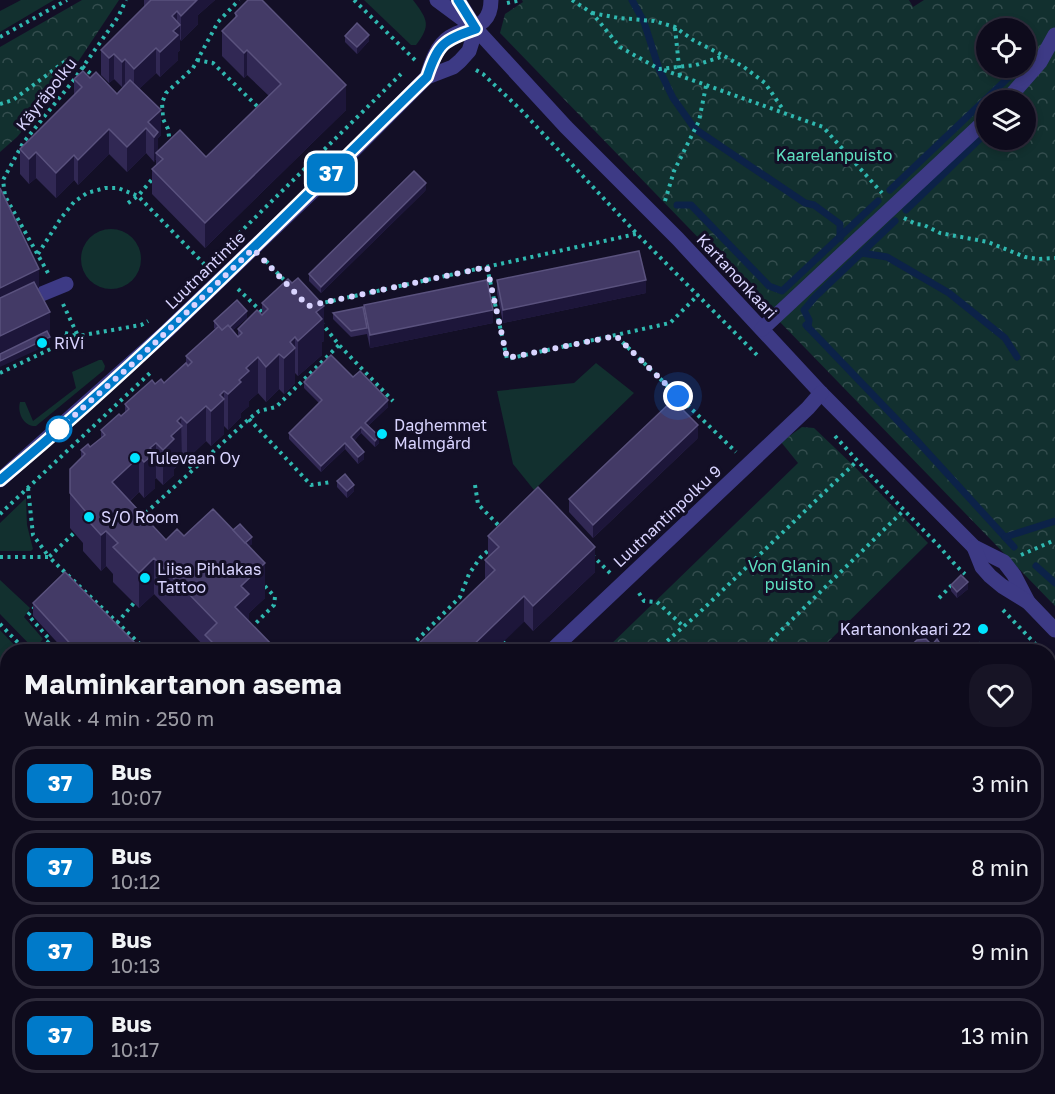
<!DOCTYPE html>
<meta charset="utf-8">
<style>
:root{--surface:#0e0b1c;--page:#171425;--text:#f1f3f6;--muted:#9b9ba3;--line:#2e2b3b}
body{margin:0;font-family:"Golos Text",sans-serif;background:var(--page);color:var(--text);height:100vh;display:flex;flex-direction:column;font-size:22px;white-space:nowrap}
*{box-sizing:border-box;margin:0}
p{font-size:20px;color:var(--muted)}
.icon{flex:none;width:33px;height:33px;fill:none;stroke:currentColor;stroke-width:2;stroke-linecap:round;stroke-linejoin:round}
.map{position:relative;flex:1;overflow:hidden}
.panel{position:absolute;left:0px;top:644px;width:1056px;height:452px;display:flex;flex-direction:column;background:var(--surface);border-radius:24px 24px 0 0;box-shadow:0 3px 9px #0003,0 0 0 2px var(--line)}
.panel>*{flex:none}
.badge{padding:0 12px;border-radius:9px;font-size:21px;line-height:39px}
.controls{position:absolute;left:976px;top:18px;display:grid;gap:12px}
.controls a{display:grid;place-items:center;width:60px;height:60px;border-radius:50%;background:var(--surface);box-shadow:0 3px 9px #0003,0 0 0 2px var(--line);font-size:30px}
.you{position:absolute;width:30px;height:30px;margin:-15px;border:4px solid #fff;border-radius:50%;background:#1a73e8;box-shadow:0 0 0 9px #1a73e833}
.map>.badge{position:absolute;translate:-50% -50%;box-shadow:0 0 0 3px #fff}
.round{display:grid;place-items:center;flex:none;width:63px;height:63px;border-radius:24px;background:var(--page)}
.headline{display:flex;align-items:center;justify-content:space-between;height:102px;padding:0 24px}
h1{font-size:28px;font-weight:700;line-height:45px}
ul{padding:0;list-style:none}
li{display:flex;align-items:center;gap:18px;height:75px;margin:0 12px 9px;padding:0 12px;border:3px solid var(--line);border-radius:24px}
li div{flex:1}
li b{display:block;font-size:22px}
li em{font-style:normal}
li .badge{min-width:66px;font-weight:700;text-align:center}
.map>svg:first-child{display:block}
.green{fill:#12302f}
.park{fill:url(#park-crowns);fill-rule:evenodd}
.lines{fill:none;stroke-linecap:round;stroke-linejoin:round}
.stream{stroke:#0c2248;stroke-width:7}
.path{stroke:#2fb8b0;stroke-width:4;stroke-dasharray:3 4.5;stroke-linecap:butt}
.minor{stroke:#3d3a85;stroke-width:15}
.rail-casing{stroke:#00e5ff;stroke-width:7}
.rail{stroke:#130f26;stroke-width:4.5;stroke-dasharray:14;stroke-linecap:butt}
.wall{fill:#312854}
.shaded-wall{fill:#1d163a}
.building{fill:#433a66;stroke:#5a527e;stroke-width:1.5}
.line-casing{stroke:#fff;stroke-width:14}
.line{stroke:#007ac9;stroke-width:9}
.walk{stroke:#d9d4ff;stroke-width:6;stroke-dasharray:0 10.8}
.poi-dot{fill:#00e5ff;stroke:#130f26;stroke-width:2}
.stop-dot{fill:#fff;stroke:#007ac9;stroke-width:3}
.labels{text-anchor:middle;stroke-width:6;stroke-linejoin:round;paint-order:stroke}
.street-label{font-size:16px;fill:#d9d4ff;stroke:#130f26}
.park-label{font-size:16px;fill:#5fe0c0;stroke:#130f26}
.poi-label{font-size:16px;fill:#d9d4ff;stroke:#130f26;text-anchor:start}
</style>
<div class="map">
<svg width="1055" height="1094" viewBox="0 0 1055 1094">
<defs>
<pattern id="park-crowns" width="20" height="18" patternUnits="userSpaceOnUse" patternTransform="scale(1.5)"><rect width="20" height="18" fill="#12302f"/><path d="M2 6a3 3 0 1 1 6 0M12 15a3 3 0 1 1 6 0" fill="none" stroke="#344d4e"/></pattern>
</defs>
<rect width="100%" height="100%" fill="#130f26"/>
<!-- green -->
<g class="green">
<polygon points="21,0 54,0 0,32 0,11"/>
<path d="M364,0h49c15,20 18,25 3,45h-5z"/>
<circle cx="111" cy="259" r="30"/>
<path d="M99,360h3l3,6 -1,4 -68,56c-12,1 -19,-13 -16,-24h5l8,19 43,-33 -4,-16z"/>
<polygon points="596,363 634,393 534,490 513,464 497,391 574,383"/>
<polygon points="26,498 27,525 33,549 31,551 0,551 0,523"/>
<polygon points="0,580 30,608 24,617 43,639 34,649 0,614"/>
<polygon points="0,630 20,651 8,651 7,699 0,683"/>
<polygon points="0,774 7,789 7,862 0,847"/>
<polygon points="0,941 7,955 7,1016 5,983 0,972"/>
<polygon points="24,1088 72,1088 76,1094 27,1094"/>
</g>
<!-- park -->
<g class="park">
<polygon points="82,0 119,0 66,80 17,137 0,152 0,47"/>
<path d="M522,0h387l4,7 11,-7h131v606l-555,-573 5,-19 18,-12zM987,28h39v40h-39zM987,100h39v40h-39z"/>
<polygon points="802,427 814,428 856,468 928,543 819,651 604,651 798,463 781,442"/>
</g>
<g class="lines">
<!-- stream -->
<g class="stream">
<polyline points="632,0 644,22 659,69 673,98 695,129 805,203 814,205 840,224 840,238"/>
<polyline points="890,190 1008,78"/>
<polyline points="677,205 691,205 769,286 782,291 878,201"/>
<polyline points="906,210 987,132"/>
<polyline points="862,253 887,257 949,293 1005,338 1017,357"/>
<polyline points="806,325 920,444 1014,547"/>
<polyline points="808,327 809,320 804,310 815,297 895,221"/>
<polyline points="1005,537 1055,521"/>
<polyline points="1036,566 1055,583"/>
</g>
<!-- path -->
<g class="path">
<polyline points="354,0 415,60"/>
<polyline points="572,0 592,13 620,47 659,69 696,65 724,56 744,67 765,83 784,111"/>
<polyline points="507,3 521,0"/>
<polyline points="592,13 619,18 654,21 675,27 693,40 724,56"/>
<polyline points="675,28 680,76"/>
<polyline points="0,37 67,0"/>
<polyline points="197,60 213,63 261,110"/>
<polyline points="476,70 483,74 520,109 637,234 757,355"/>
<polyline points="664,70 823,127 882,193"/>
<polyline points="0,104 13,100 67,60 83,67 97,79"/>
<polyline points="170,144 168,129 163,119 162,103 166,93 193,68 218,22 239,0"/>
<polyline points="665,201 674,171 699,121 706,86"/>
<polyline points="128,203 138,196 154,177"/>
<polyline points="904,218 916,224 924,225 940,233 988,242 1025,257 1038,259 1055,258"/>
<polyline points="38,254 61,218 74,202 87,193 105,188 118,188 138,196 206,266"/>
<polyline points="212,260 401,74"/>
<polyline points="266,261 288,284"/>
<polyline points="487,267 507,359 670,323 698,295"/>
<polyline points="48,273 5,196 3,180 23,143 73,81 118,17 126,0"/>
<polyline points="238,289 266,316"/>
<polyline points="63,304 78,336"/>
<polyline points="318,304 636,234"/>
<polyline points="321,322 339,345 393,401"/>
<polyline points="65,333 77,336"/>
<polyline points="617,337 736,452"/>
<polyline points="0,373 78,336 141,325 148,321"/>
<polyline points="249,419 311,485 331,482"/>
<path d="M835,436c32,36 65,70 99,105 11,11 19,23 31,33"/>
<polyline points="180,454 192,469"/>
<polyline points="475,485 478,504 502,529"/>
<polyline points="28,488 33,535 49,557 74,533"/>
<polyline points="0,514 150,373"/>
<polyline points="140,518 249,419 259,411 276,407 339,345"/>
<polyline points="592,555 610,573"/>
<polyline points="1021,555 1055,540"/>
<polyline points="0,557 49,557 147,651"/>
<polyline points="639,593 644,601 657,602 683,626"/>
<polyline points="939,598 953,584"/>
<polyline points="35,607 28,615 50,640 39,651"/>
<polyline points="1003,610 1042,651"/>
<polyline points="117,623 134,603"/>
<polyline points="0,624 26,651"/>
<polyline points="251,628 274,605 275,597 263,584"/>
<polyline points="503,642 512,651"/>
<polyline points="406,651 460,597 469,574 480,558 491,548"/>
<polyline points="656,651 700,612 857,461"/>
<polyline points="760,651 903,511"/>
<polyline points="975,651 981,643"/>
<polyline points="1048,658 1055,665"/>
<polyline points="0,761 8,776"/>
<polyline points="1048,799 1055,798"/>
<polyline points="1048,950 1055,941"/>
<polyline points="1048,1079 1055,1079"/>
<polyline points="589,1088 595,1094"/>
<polyline points="859,1088 861,1094"/>
<polyline points="979,1094 979,1088"/>
</g>
<!-- minor -->
<g class="minor">
<polyline points="437,0 468,23"/>
<polyline points="458,0 476,29 566,127 678,239 821,393 974,547 1004,562 1014,575 1028,602"/>
<path d="M427,77c4,-14 10,-32 23,-40 19,-11 41,-8 41,-37"/>
<polyline points="1007,100 1040,62 1055,35"/>
<polyline points="0,311 66,284"/>
<polyline points="762,329 987,119"/>
<polyline points="0,480 167,331 312,192 427,77 453,67 460,61 469,51 476,29"/>
<polyline points="974,547 982,567 990,576 1002,586 1028,602 1055,630"/>
<polyline points="551,651 808,408 821,393"/>
<polyline points="0,709 8,725"/>
<polyline points="0,1048 8,1081"/>
<polyline points="1048,1055 1055,1054"/>
<polyline points="480,1088 487,1094"/>
</g>
<!-- rail casing -->
<g class="rail-casing">
<g id="rail">
<polyline points="0,882 8,898"/>
<polyline points="0,915 8,931"/>
<polyline points="82,1088 86,1094"/>
<polyline points="98,1088 101,1094"/>
</g>
</g>
<!-- rail -->
<use href="#rail" class="rail"/>
</g>
<!-- wall -->
<g class="wall">
<polygon points="144,0 215,0 198,15 198,24 181,41 180,39 180,50 178,52 178,60 160,77 156,73 139,89 161,135 158,138 158,151 206,157 269,96 247,75 244,78 222,56 222,31 235,18 235,13 346,110 205,248 152,194 152,169 156,165 156,159 154,162 146,153 127,172 109,154 78,185 74,180 56,198 36,178 29,184 20,174 20,149 74,95 74,79 90,78 117,94 125,85 122,87 114,79 109,83 101,75 101,50 144,7"/>
<polygon points="345,36 369,41 357,54 345,42"/>
<polygon points="426,190 321,293 309,281 309,274"/>
<polygon points="497,280 646,293 503,323 497,293"/>
<polygon points="262,303 324,341 322,342 322,355 298,376 295,373 295,383 284,394 279,389 266,402 258,393 249,401 249,406 241,413 241,417 228,430 224,426 224,434 211,446 206,441 187,459 182,453 182,462 174,469 174,475 163,485 156,478 155,479 155,488 144,498 139,492 130,501 166,540 233,530 252,544 249,546 265,598 249,613 249,621 278,651 205,651 205,647 154,594 139,608 113,582 113,574 106,566 101,571 83,551 83,543 70,528 70,469 81,458 81,450 90,447 101,438 101,430 125,413 125,404 155,384 164,383 186,363 186,356 215,329 214,328 214,321 247,318 233,330 238,336 238,329 262,314"/>
<polygon points="364,305 493,323 370,348 367,334 351,337 333,319 333,313 364,312"/>
<polygon points="353,377 388,407 368,426 379,443 375,447 361,433 354,441 364,459 358,464 345,449 321,472 289,439 289,433 319,403 304,388 304,382"/>
<polygon points="698,438 593,538 569,512 569,499"/>
<polygon points="337,481 354,491 347,498 337,487"/>
<polygon points="488,536 595,572 533,631 485,580 485,560 488,557"/>
<polygon points="951,585 968,589 957,598 951,591"/>
<polygon points="33,603 143,651 65,651 33,616"/>
<polygon points="1048,730 1055,736 1055,787 1048,787"/>
<polygon points="150,1088 317,1088 319,1094 153,1094"/>
<polygon points="330,1088 422,1088 408,1094 333,1094"/>
<polygon points="494,1088 587,1088 593,1094 501,1094"/>
<polygon points="625,1088 680,1088 686,1094 632,1094"/>
<polygon points="736,1088 836,1088 822,1092 822,1094 738,1094"/>
</g>
<!-- shaded-wall -->
<g class="shaded-wall">
<polygon points="194,0 215,0 198,15 198,24 181,41 181,16"/>
<polygon points="177,11 177,28 180,25 180,50 178,52 178,60 160,77 160,52 172,16"/>
<polygon points="369,35 369,41 357,54 357,47"/>
<polygon points="156,48 156,73 134,94 134,69"/>
<polygon points="247,50 247,75 244,78 244,53"/>
<polygon points="114,54 114,79 109,83 109,58"/>
<polygon points="125,59 125,84 122,87 122,62"/>
<polygon points="346,85 346,110 205,248 205,223"/>
<polygon points="161,110 161,135 158,138 158,155 156,153 156,159 154,162 154,137 148,122"/>
<polygon points="146,128 146,153 127,172 127,147"/>
<polygon points="109,129 109,154 78,185 78,160"/>
<polygon points="36,152 36,178 29,184 29,159"/>
<polygon points="74,155 74,180 56,198 56,173"/>
<polygon points="426,183 426,190 321,293 321,287"/>
<polygon points="39,269 39,288 0,307 0,288"/>
<polygon points="646,280 646,293 503,323 503,310"/>
<polygon points="324,306 324,341 322,342 322,355 298,376 298,341 316,312"/>
<polygon points="493,310 493,323 370,348 370,335"/>
<polygon points="247,311 247,318 224,338 224,332"/>
<polygon points="50,312 50,344 0,367 0,336"/>
<polygon points="295,337 295,383 284,394 284,358 290,342"/>
<polygon points="279,354 279,389 266,402 266,367"/>
<polygon points="258,357 258,393 249,401 249,406 241,413 241,417 228,430 228,394 239,380 246,368"/>
<polygon points="224,391 224,434 211,446 211,411 220,395"/>
<polygon points="388,400 388,407 365,429 365,423"/>
<polygon points="206,406 206,441 187,459 187,423"/>
<polygon points="181,417 182,462 174,469 174,475 163,485 163,450 171,436 177,421"/>
<polygon points="698,425 698,438 593,538 593,525"/>
<polygon points="361,427 361,433 351,444 351,437"/>
<polygon points="379,436 379,443 375,447 375,441"/>
<polygon points="156,443 156,478 155,479 155,488 144,498 144,462 150,448"/>
<polygon points="345,443 345,449 321,472 321,466"/>
<polygon points="364,452 364,459 358,464 358,457"/>
<polygon points="139,457 139,492 112,517 112,482"/>
<polygon points="354,485 354,491 347,498 347,491"/>
<polygon points="106,531 106,566 101,571 101,535"/>
<polygon points="252,537 252,544 245,550 245,543"/>
<polygon points="595,547 595,572 533,631 533,606"/>
<polygon points="154,558 154,594 139,608 139,573"/>
<polygon points="265,563 265,598 249,613 249,630 235,607 241,586"/>
<polygon points="968,582 968,589 957,598 957,592"/>
<polygon points="524,596 524,622 494,651 467,651"/>
<polygon points="1055,1037 1055,1043 1048,1046 1048,1039"/>
<polygon points="370,1088 422,1088 408,1094 357,1094"/>
<rect x="514" y="1088" width="7" height="6"/>
<rect x="775" y="1088" width="11" height="6"/>
<polygon points="789,1088 836,1088 822,1092 822,1094 789,1094"/>
</g>
<!-- building -->
<g class="building">
<polygon points="151,0 197,0 181,16 177,11 172,16 180,25 173,31 178,35 160,52 156,48 134,69 125,59 122,62 114,54 109,58 101,50"/>
<polygon points="248,0 262,0 346,85 205,223 152,169 163,159 156,153 180,130 206,157 281,84 247,50 244,53 222,31 237,16 235,13"/>
<polygon points="357,23 369,35 357,47 345,36"/>
<polygon points="83,71 90,78 96,72 117,94 130,80 161,110 148,122 158,132 154,137 146,128 127,147 109,129 78,160 74,155 56,173 36,152 29,159 20,149 82,87 74,79"/>
<polygon points="414,171 426,183 321,287 309,274"/>
<polygon points="0,188 39,269 0,288"/>
<polygon points="639,251 646,280 503,310 497,280"/>
<polygon points="298,278 324,306 316,312 322,319 298,341 295,337 290,342 295,348 284,358 279,354 266,367 258,357 246,368 249,371 239,380 241,382 228,394 224,391 220,395 224,399 211,411 206,406 187,423 181,417 177,421 182,426 171,436 174,439 163,450 156,443 150,448 155,453 144,462 139,457 112,482 166,540 177,529 184,536 213,509 265,563 241,586 249,594 235,607 278,651 221,651 205,635 217,623 154,558 139,573 113,547 118,543 106,531 101,535 83,515 86,512 70,493 70,469 85,454 81,450 88,444 90,447 105,435 101,430 119,414 121,416 129,409 125,404 152,380 155,384 161,379 164,383 186,363 188,366 192,362 186,356 219,326 222,330 228,325 238,337 242,333 238,329 257,310 262,315 268,309 262,303 288,279 292,283"/>
<polygon points="487,280 493,310 370,335 364,305"/>
<polygon points="34,282 50,312 0,336 0,298"/>
<polygon points="237,300 247,311 230,327 228,325 222,330 214,321"/>
<polygon points="363,307 367,328 351,331 333,313"/>
<polygon points="47,331 50,337 0,361 0,354"/>
<polygon points="331,355 353,377 360,371 388,400 365,423 379,436 375,441 361,427 351,437 364,452 358,457 345,443 321,466 289,433 322,400 304,382"/>
<polygon points="673,400 698,425 593,525 569,499"/>
<polygon points="345,474 354,485 347,491 337,481"/>
<polygon points="538,487 595,547 533,606 524,596 467,651 411,651 495,570 485,560 499,547 488,536"/>
<polygon points="240,524 252,537 245,543 233,530"/>
<polygon points="65,572 143,651 77,651 33,603"/>
<polygon points="961,575 968,582 957,592 951,585"/>
<polygon points="926,639 932,645 937,639 939,642 939,651 905,651 917,640"/>
<polygon points="1048,730 1055,736 1055,774 1048,774"/>
<polygon points="1051,1024 1055,1037 1048,1039 1048,1025"/>
<polygon points="156,1088 216,1088 218,1094 159,1094"/>
<polygon points="223,1088 317,1088 319,1092 315,1094 228,1094"/>
<polygon points="342,1088 370,1088 357,1094 345,1094"/>
<polygon points="533,1088 587,1088 593,1094 539,1094"/>
<polygon points="632,1088 680,1088 686,1094 638,1094"/>
<polygon points="744,1088 778,1088 780,1094 746,1094"/>
<polygon points="954,1088 963,1088 965,1094 936,1094"/>
<rect x="984" y="1088" width="60" height="6"/>
</g>
<g class="lines">
<!-- line casing -->
<g class="line-casing">
<path id="line" d="M0,480c150,-125 287,-266 427,-403 11,-33 16,-37 49,-48l-18,-29"/>
</g>
<!-- line -->
<use href="#line" class="line"/>
<!-- walk -->
<polyline class="walk" points="59,429 138,359 253,249 308,306 487,267 507,358 616,336 678,396"/>
</g>
<!-- markers -->
<g class="poi-dot">
<circle cx="42" cy="343" r="6"/>
<circle cx="382" cy="434" r="6"/>
<circle cx="135" cy="458" r="6"/>
<circle cx="89" cy="517" r="6"/>
<circle cx="145" cy="578" r="6"/>
<circle cx="983" cy="629" r="6"/>
</g>
<circle class="stop-dot" cx="59" cy="429" r="12"/>
<g class="labels">
<!-- street labels -->
<g class="street-label">
<text transform="translate(46 94) rotate(-52)" y="6">Käyräpolku</text>
<text transform="translate(205 270) rotate(-44)" y="6">Luutnantintie</text>
<text transform="translate(737 276) rotate(47)" y="6">Kartanonkaari</text>
<text transform="translate(667 516) rotate(-43)" y="6">Luutnantinpolku 9</text>
</g>
<!-- park labels -->
<g class="park-label">
<text x="834" y="161">Kaarelanpuisto</text>
<text x="789" y="572">Von Glanin<tspan x="789" dy="18">puisto</tspan></text>
</g>
<!-- poi labels -->
<g class="poi-label">
<text x="54" y="349">RiVi</text>
<text x="394" y="431">Daghemmet<tspan x="394" dy="18">Malmgård</tspan></text>
<text x="147" y="464">Tulevaan Oy</text>
<text x="101" y="523">S/O Room</text>
<text x="157" y="575">Liisa Pihlakas<tspan x="157" dy="18">Tattoo</tspan></text>
<text x="971" y="635" text-anchor="end">Kartanonkaari 22</text>
</g>
</g>
</svg>
<div class="controls">
<a><svg class="icon" aria-label="locate" viewBox="0 0 24 24"><circle cx="12" cy="12" r="6"/><path d="M12 2v4M12 18v4M2 12h4M18 12h4"/></svg></a>
<a><svg class="icon" aria-label="layers" viewBox="0 0 24 24"><path d="M12 4l9 5-9 5-9-5zM3 14l9 5 9-5"/></svg></a>
</div>
<div class="you" style="left:678px;top:396px"></div>
<b class="badge" style="left:331px;top:173px;background:#007ac9;color:#fff">37</b>
<section class="panel">
<div class="headline"><div><h1>Malminkartanon asema</h1><p>Walk · 4 min · 250 m</p></div><a class="round"><svg class="icon" aria-label="heart" viewBox="0 0 24 24"><path d="M12 20l-8-8c-3-5 5-10 8-4 3-6 11-1 8 4z"/></svg></a></div>
<ul>
<li><span class="badge" style="background:#007ac9;color:#fff">37</span><div><b>Bus</b><p>10:07</p></div><em>3 min</em></li>
<li><span class="badge" style="background:#007ac9;color:#fff">37</span><div><b>Bus</b><p>10:12</p></div><em>8 min</em></li>
<li><span class="badge" style="background:#007ac9;color:#fff">37</span><div><b>Bus</b><p>10:13</p></div><em>9 min</em></li>
<li><span class="badge" style="background:#007ac9;color:#fff">37</span><div><b>Bus</b><p>10:17</p></div><em>13 min</em></li>
</ul>
</section>
</div>
